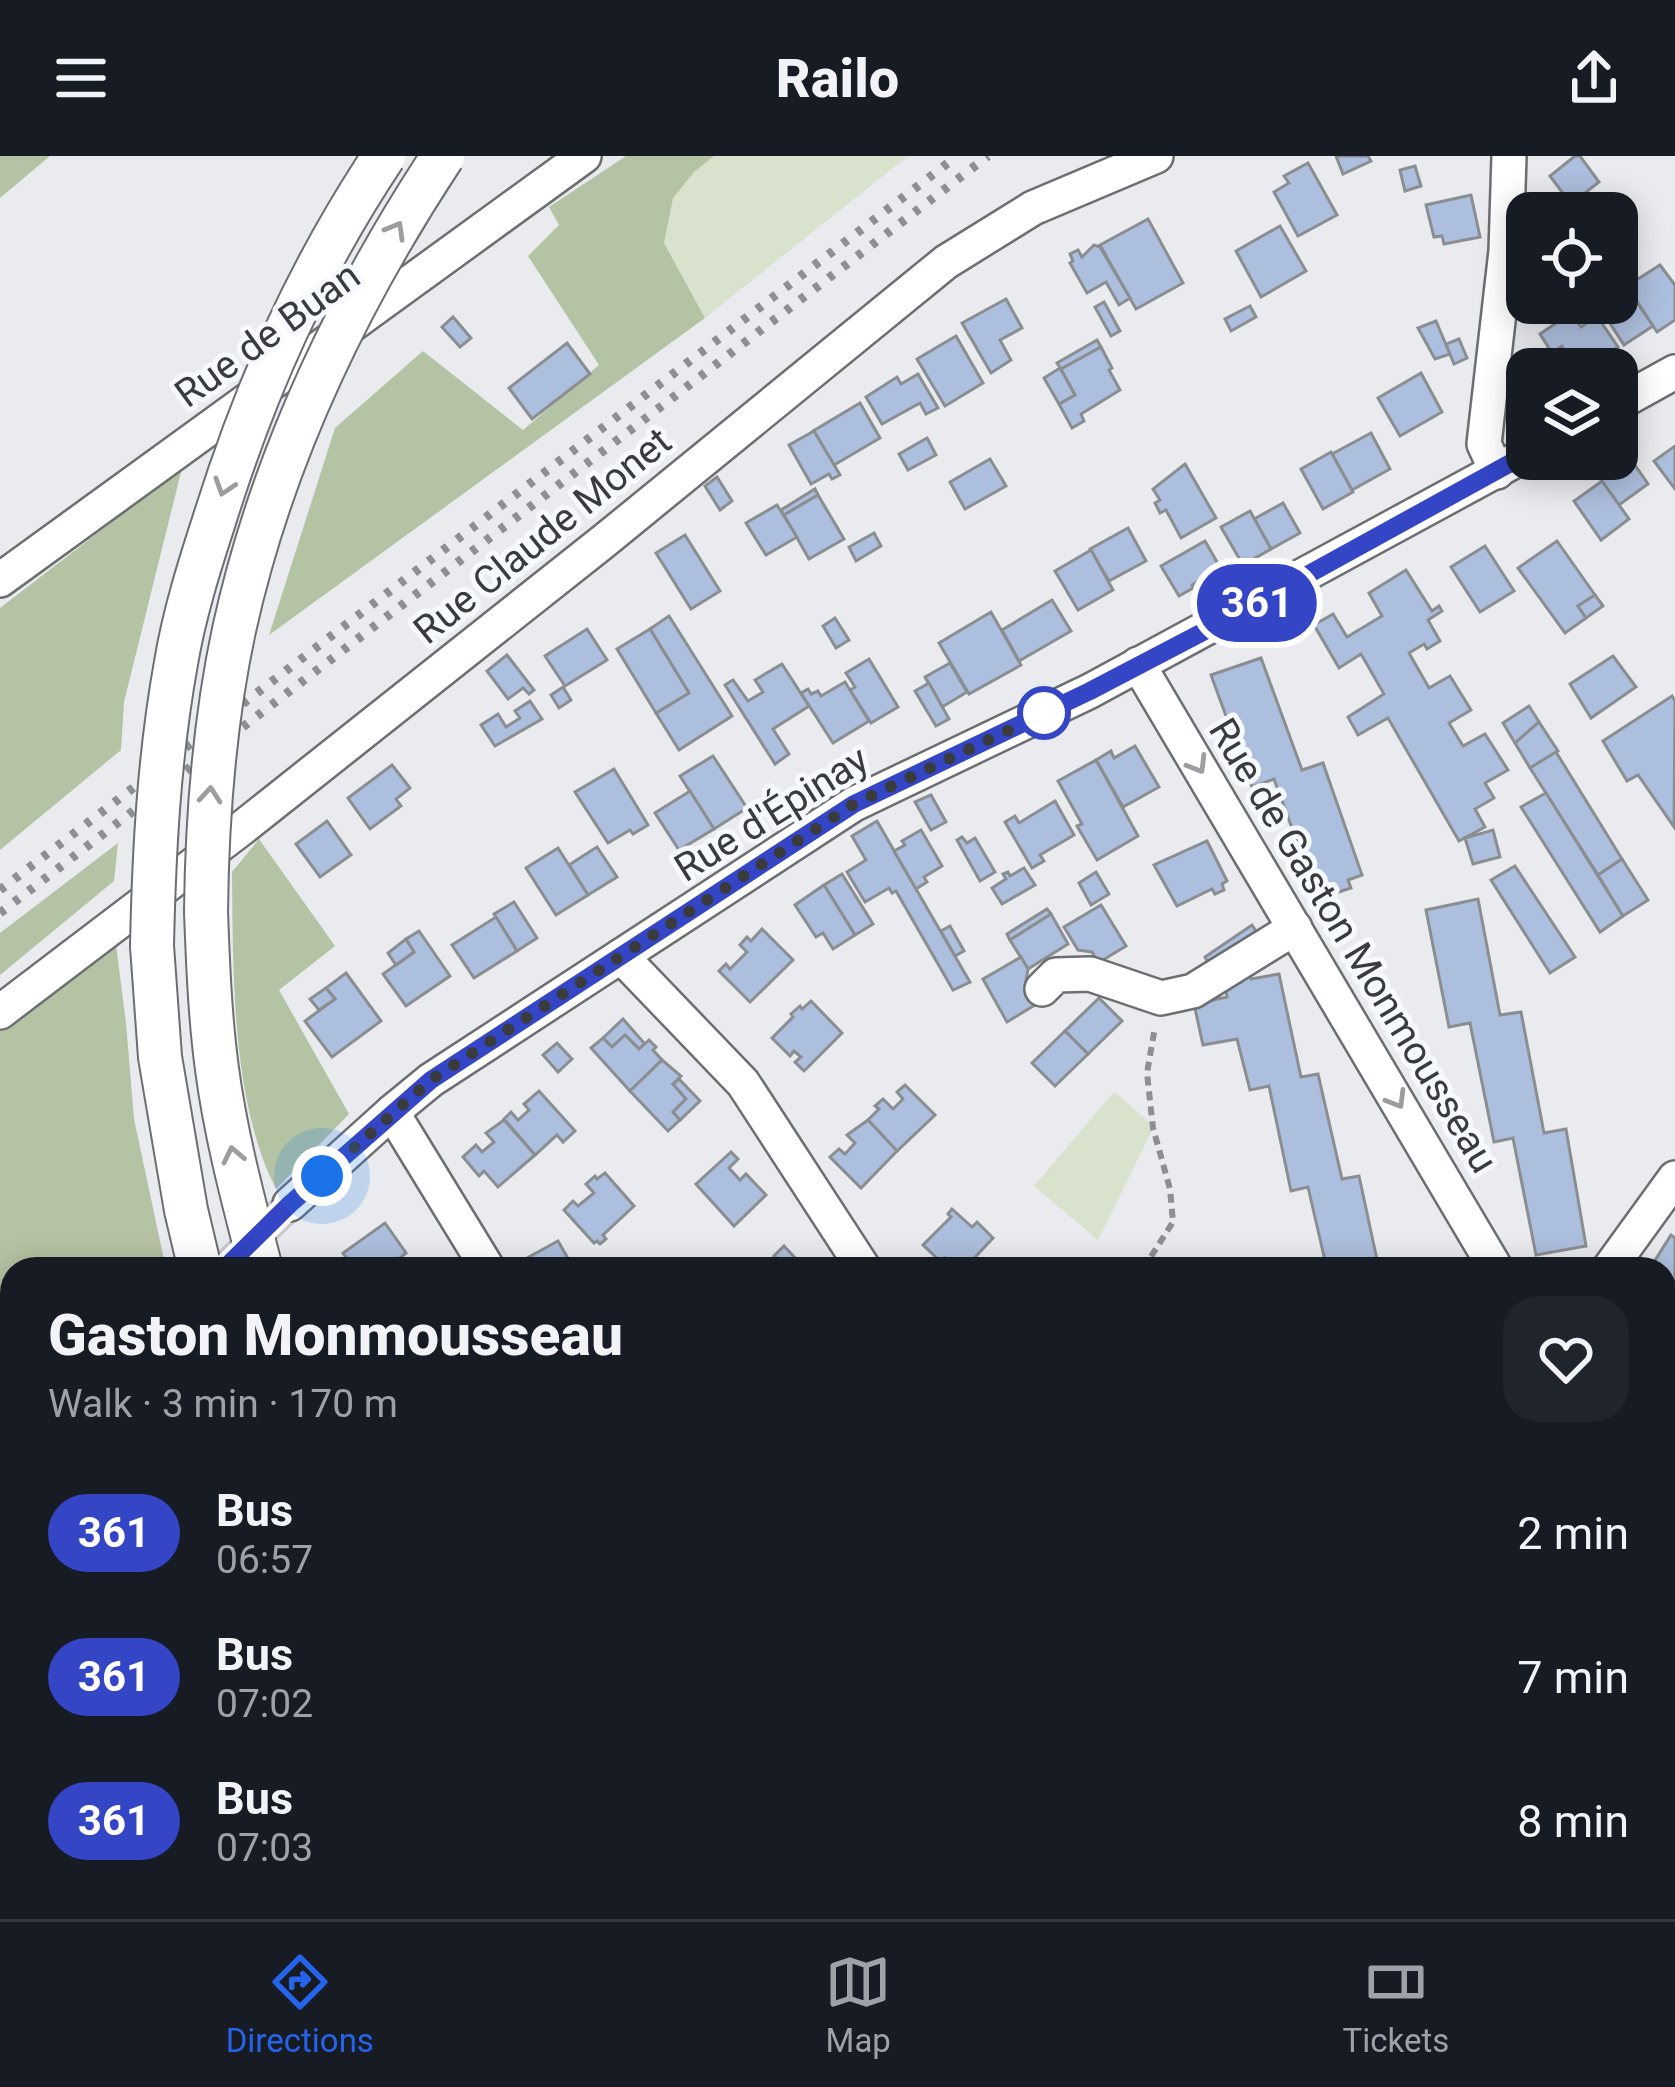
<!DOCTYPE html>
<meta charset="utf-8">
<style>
:root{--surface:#171b24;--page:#20242c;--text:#f1f3f6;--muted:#9ea1a6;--line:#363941;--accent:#2563eb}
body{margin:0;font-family:Roboto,sans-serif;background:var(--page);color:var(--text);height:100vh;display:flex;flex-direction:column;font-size:45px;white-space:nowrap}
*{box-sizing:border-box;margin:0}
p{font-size:39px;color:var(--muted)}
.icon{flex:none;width:66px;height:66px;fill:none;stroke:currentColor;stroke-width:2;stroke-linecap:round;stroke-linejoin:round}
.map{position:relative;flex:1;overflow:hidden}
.drawer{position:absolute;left:0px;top:1101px;width:1677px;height:663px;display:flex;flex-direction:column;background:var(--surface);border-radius:36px 36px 0 0;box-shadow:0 6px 30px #0003}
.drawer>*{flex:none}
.badge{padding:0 24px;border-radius:39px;font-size:42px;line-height:78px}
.buttons{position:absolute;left:1506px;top:36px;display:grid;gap:24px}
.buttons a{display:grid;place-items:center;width:132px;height:132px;border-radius:24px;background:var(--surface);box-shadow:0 6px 30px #0003;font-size:60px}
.you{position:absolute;width:60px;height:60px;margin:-30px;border:9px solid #fff;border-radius:50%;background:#1a73e8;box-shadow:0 0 0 18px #1a73e833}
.map>.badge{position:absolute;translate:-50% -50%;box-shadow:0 0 0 6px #fff}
.round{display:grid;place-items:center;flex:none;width:126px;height:126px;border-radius:36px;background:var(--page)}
.summary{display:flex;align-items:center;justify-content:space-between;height:204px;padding:0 48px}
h1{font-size:57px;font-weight:800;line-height:90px}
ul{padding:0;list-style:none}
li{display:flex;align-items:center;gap:36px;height:144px;padding:0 48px}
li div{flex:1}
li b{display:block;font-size:45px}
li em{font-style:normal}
li .badge{min-width:132px;font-weight:700;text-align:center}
header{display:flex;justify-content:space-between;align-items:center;height:156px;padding:0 48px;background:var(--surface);font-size:54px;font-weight:800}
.tabs{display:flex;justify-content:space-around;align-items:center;height:168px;border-top:3px solid var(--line);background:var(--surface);font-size:33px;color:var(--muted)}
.tabs a{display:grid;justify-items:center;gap:6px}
.tabs .selected{color:var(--accent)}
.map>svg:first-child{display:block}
.green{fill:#d8e2cd}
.forest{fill:#b4c3a3}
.building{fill:#adbfde;stroke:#8b8e91;stroke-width:3}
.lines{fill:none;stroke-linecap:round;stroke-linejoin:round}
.minor-tunnel{stroke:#c6c8cb;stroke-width:33;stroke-dasharray:33 16;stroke-linecap:butt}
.minor-casing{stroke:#6c6e71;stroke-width:38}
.major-casing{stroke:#6c6e71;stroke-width:46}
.path{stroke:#8d8f91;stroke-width:6;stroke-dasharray:9 6;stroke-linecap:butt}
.minor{stroke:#fff;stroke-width:33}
.major{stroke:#fff;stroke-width:42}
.rail{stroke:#8e8f92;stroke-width:9;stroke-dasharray:6 12;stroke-linecap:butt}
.major-bridge-casing{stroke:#6c6e71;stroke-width:46;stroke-linecap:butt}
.major-bridge{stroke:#fff;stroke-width:42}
.oneway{stroke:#9c9d9e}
.line-casing{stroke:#fff;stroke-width:27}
.line{stroke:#3445c6;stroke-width:18}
.walk{stroke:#3a3b3c;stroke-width:12;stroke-dasharray:0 21.6}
.stop-dot{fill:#fff;stroke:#3445c6;stroke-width:6}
.labels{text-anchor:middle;stroke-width:10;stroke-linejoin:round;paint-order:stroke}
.street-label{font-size:39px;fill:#3a3b3c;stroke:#f6f9fd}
</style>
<header><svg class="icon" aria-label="menu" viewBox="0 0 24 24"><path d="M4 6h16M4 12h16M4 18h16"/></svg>Railo<svg class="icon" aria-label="share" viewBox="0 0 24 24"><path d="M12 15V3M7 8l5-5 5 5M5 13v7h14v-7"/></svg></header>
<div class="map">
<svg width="1675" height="1763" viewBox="0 0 1675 1763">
<rect width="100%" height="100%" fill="#e9ebef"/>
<!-- green -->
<g class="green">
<polygon points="714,0 908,0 705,162 664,87 672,42 694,16"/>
<polygon points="1114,936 1154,970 1098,1084 1034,1030"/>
</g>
<!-- forest -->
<g class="forest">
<polygon points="0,0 50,0 0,42"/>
<polygon points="626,0 714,0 694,16 673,42 664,87 705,162 269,479 335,272 423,195 523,274 599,209 528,100 559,69 549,51"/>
<polygon points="182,312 124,546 121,594 0,694 0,452"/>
<path d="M259,683l76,107 -56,44 70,124 -73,75c-45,-87 -43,-220 -44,-317z"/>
<polygon points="118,687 114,725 0,819 0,777"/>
<polygon points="115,781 126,867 134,963 166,1113 12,1113 12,1279 0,1296 0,869"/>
<polygon points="1271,1752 1390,1752 1395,1763 1270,1763"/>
</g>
<!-- building -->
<g class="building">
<polygon points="1336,0 1368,0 1371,5 1343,18"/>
<polygon points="1575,0 1580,0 1599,26 1571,48 1550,20"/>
<polygon points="1308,7 1337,59 1298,80 1274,36 1289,27 1284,20"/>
<polygon points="1415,10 1421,30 1405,35 1400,14"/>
<polygon points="1471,39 1480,81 1444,88 1442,80 1434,81 1426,49"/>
<polygon points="1148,63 1183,127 1136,153 1100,89"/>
<polygon points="1280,70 1306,115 1261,141 1236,95"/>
<polygon points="1094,89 1100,91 1130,142 1119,149 1106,126 1087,137 1070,107 1073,105 1070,98 1078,94 1082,101"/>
<polygon points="1660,109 1675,129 1675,164 1657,176 1627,130"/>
<polygon points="1617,117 1653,170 1624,189 1598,149 1592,153 1588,147 1617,147"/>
<polygon points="1006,143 1022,172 1000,184 1011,204 991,217 962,167"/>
<polygon points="1104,146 1120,175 1111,180 1095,151"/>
<polygon points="1250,150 1256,161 1231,175 1225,163"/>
<polygon points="1571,157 1581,171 1597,160 1618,191 1585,213 1577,213 1562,190 1552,197 1540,178"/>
<polygon points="453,161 471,182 460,191 442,171"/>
<polygon points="1436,165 1450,198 1435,203 1418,172"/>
<polygon points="956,180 983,227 945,250 917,203"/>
<polygon points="1459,183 1467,202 1454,208 1446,188"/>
<polygon points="1097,184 1101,191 1061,213 1057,207"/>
<polygon points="567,187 590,218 532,263 509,232"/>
<polygon points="1101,191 1112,212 1109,214 1120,234 1081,258 1084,265 1072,272 1059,248 1075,239 1061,213"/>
<polygon points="1060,212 1075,239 1059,248 1044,222"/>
<polygon points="1421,217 1442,256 1400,280 1378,242"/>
<polygon points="918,218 938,252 926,258 920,247 882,268 866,241 897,221 901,228"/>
<polygon points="860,247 880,282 834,309 813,275"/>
<polygon points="814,275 840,319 832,323 829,318 811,328 789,289"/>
<polygon points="1371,277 1390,313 1352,334 1332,298"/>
<polygon points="927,282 936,299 908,314 899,298"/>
<polygon points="1675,290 1675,333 1654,305"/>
<polygon points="1331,296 1353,336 1323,353 1301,313"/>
<polygon points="1628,299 1648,328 1619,349 1599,321"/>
<polygon points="990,303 1006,330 965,353 950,326"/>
<polygon points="1185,308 1216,362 1181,382 1166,354 1160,357 1155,347 1160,344 1153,333"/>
<polygon points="717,321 732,345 720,354 705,330"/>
<polygon points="1602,325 1629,363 1601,384 1574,345"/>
<polygon points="815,333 818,339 784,359 781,354"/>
<polygon points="818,339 844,383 809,403 784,359"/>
<polygon points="1283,347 1300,377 1271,393 1254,363"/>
<polygon points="777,349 797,381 766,399 746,367"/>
<polygon points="1250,355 1271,393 1243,409 1221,371"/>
<polygon points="1128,372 1146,405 1109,425 1090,393"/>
<polygon points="874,377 881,390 856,405 849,391"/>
<polygon points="685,379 720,435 691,453 656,397"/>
<polygon points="1205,385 1221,413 1192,429 1193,432 1179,440 1161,410"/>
<polygon points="1557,385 1595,439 1578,450 1586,462 1565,477 1518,412"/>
<polygon points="1485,390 1514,435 1480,456 1451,411"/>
<polygon points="1091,394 1113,434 1078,454 1055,415"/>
<polygon points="1406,414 1432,455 1439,450 1442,455 1428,464 1440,485 1427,493 1424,488 1409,497 1429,532 1450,520 1471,554 1449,567 1463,590 1485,578 1508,614 1485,627 1494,642 1475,653 1485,671 1459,685 1388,562 1358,579 1348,561 1384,538 1361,498 1339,512 1314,469 1333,458 1347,481 1382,460 1369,437"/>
<polygon points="1595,439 1603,450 1586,462 1578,450"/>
<polygon points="1052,444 1071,475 1019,505 1002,474"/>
<polygon points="991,456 1021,509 969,538 939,487"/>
<polygon points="669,460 732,560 679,594 656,557 689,537 650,473"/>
<polygon points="835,462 849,484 836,492 823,470"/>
<polygon points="587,473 607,504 565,530 545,500"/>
<polygon points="650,473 689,537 656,557 617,493"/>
<polygon points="507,499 534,534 529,538 523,532 508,543 487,515"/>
<polygon points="1613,500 1636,531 1591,562 1570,528"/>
<polygon points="1261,502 1302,614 1323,607 1362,719 1348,724 1351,732 1329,739 1327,732 1315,735 1274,623 1252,631 1211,519"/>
<polygon points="869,503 898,551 871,567 850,534 855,531 846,517"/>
<polygon points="950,507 967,536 942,551 925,521"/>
<polygon points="782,508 809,550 773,573 789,598 775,608 725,529 733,524 748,545 763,536 755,524"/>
<polygon points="845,526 869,565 833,587 801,537 808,533 811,538 818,535 821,540"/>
<polygon points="929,527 949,563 936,570 915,535"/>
<polygon points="563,531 571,544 559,552 551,539"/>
<polygon points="1672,540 1675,545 1674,671 1638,619 1627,625 1603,585"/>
<polygon points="530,545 542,563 495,590 481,569 498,558 506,571 520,562 515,555"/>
<polygon points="1529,550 1539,566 1515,587 1503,567"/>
<polygon points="1539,566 1558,595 1530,612 1515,587"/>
<polygon points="1135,590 1159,631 1123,651 1096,604 1111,595 1114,602"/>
<polygon points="1556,596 1622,703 1598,719 1530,612"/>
<polygon points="713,600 747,652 714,673 680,620"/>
<polygon points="1096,604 1138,680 1097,704 1077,670 1082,668 1058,625"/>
<polygon points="392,609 410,632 396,643 401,650 370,673 348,642"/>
<polygon points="614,613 648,669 633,678 630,674 608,687 575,636"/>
<polygon points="690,635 714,673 679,694 655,657"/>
<polygon points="1546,637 1623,760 1600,776 1521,651"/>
<polygon points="931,639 946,666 931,674 915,646"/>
<polygon points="1055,645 1074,679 1040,699 1044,705 1032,712 1005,666 1015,660 1019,667"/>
<polygon points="327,665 351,699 320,721 296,688"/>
<polygon points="877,665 916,733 970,826 953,834 896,735 892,737 889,732 865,746 847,716 866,704 852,680"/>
<polygon points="921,674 942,710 924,721 927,726 916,733 894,695 905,689 902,685"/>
<polygon points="1493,674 1500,701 1473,708 1465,682"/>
<polygon points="962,681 967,687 975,682 995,716 980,725 957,684"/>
<polygon points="1207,685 1227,725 1222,728 1224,734 1215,738 1212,733 1177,750 1154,709"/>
<polygon points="597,691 617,721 588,739 569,709"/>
<polygon points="558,692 588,739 556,759 526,712"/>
<polygon points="1622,703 1648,744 1623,760 1598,719"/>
<polygon points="1515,710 1575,801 1550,817 1491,724"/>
<polygon points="1024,712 1035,729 1002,748 992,732 1006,723 1003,718 1008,716 1010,720"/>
<polygon points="1096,716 1109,738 1091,749 1079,727"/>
<polygon points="842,718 873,768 855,779 824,729"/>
<polygon points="824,729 855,779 833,793 823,777 816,781 795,749"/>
<polygon points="1478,743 1500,859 1521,856 1544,977 1566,973 1586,1090 1536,1099 1513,982 1494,986 1470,867 1449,871 1426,754"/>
<polygon points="514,746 537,782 517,795 494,758"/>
<polygon points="1101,749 1126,790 1098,807 1092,796 1078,794 1064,771"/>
<polygon points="1047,753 1051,758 1010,784 1007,778"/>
<polygon points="1051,758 1068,788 1028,813 1010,784"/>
<polygon points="496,761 517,795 474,822 452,789"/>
<polygon points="1252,769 1260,781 1212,814 1205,801"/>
<polygon points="950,770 964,795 955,800 941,775"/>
<polygon points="762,773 793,804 750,846 719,815 726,808 730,813 747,796 740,789 747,781 751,785"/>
<polygon points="419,775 450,820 406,850 383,818 414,796 406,783"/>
<polygon points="406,783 414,796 396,809 388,797"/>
<polygon points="1021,801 1028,813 1025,831 1035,849 1007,866 983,823"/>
<polygon points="346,817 381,865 332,901 305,865 335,843 326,832"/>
<polygon points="1250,817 1251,823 1279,818 1301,921 1318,918 1342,1023 1359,1020 1379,1113 1327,1113 1308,1031 1291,1035 1269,930 1250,934 1237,883 1203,889 1194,848 1227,841 1225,829 1241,826 1240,819"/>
<polygon points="326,832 335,843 319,854 310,843"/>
<polygon points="1099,842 1122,865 1088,898 1065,875"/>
<polygon points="811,845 842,877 804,915 795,906 801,901 794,895 790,900 772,882 793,861 791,858 800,850 802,853"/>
<polygon points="623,863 645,888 639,893 625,879 612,891 603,882"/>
<polygon points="1065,875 1088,898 1055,930 1032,907"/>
<polygon points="625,879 639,893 649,884 656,891 653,894 662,904 630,935 591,892 603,882 612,891"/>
<polygon points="557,887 572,903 558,916 543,899"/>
<polygon points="662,904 681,920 673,928 686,943 673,956 680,964 668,975 630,935"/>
<polygon points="679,923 700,945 680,964 673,956 686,943 673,928"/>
<polygon points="905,929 935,959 897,995 868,964 879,953 875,950 883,943 893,953 903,943 897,936"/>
<polygon points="539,935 575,975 563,986 557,979 535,999 504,963 511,956 518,964 529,954 524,948"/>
<polygon points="504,964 535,999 498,1031 484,1015 479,1020 463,1001 476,989 482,996 494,986 486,977"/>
<polygon points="868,964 897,995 861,1032 830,1001 839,993 845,998 855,987 847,979"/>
<polygon points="731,996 738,1003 729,1012 740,1024 746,1018 766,1039 734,1070 696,1028"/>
<polygon points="605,1017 634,1050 603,1079 606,1083 600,1088 597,1085 594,1087 564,1054 573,1045 578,1050 594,1037 586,1028 595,1020 597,1023"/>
<polygon points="952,1053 972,1071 977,1066 993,1082 964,1113 955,1113 945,1102 941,1106 923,1089 951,1061 948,1058"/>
<polygon points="385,1067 406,1097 394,1107 398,1113 354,1113 343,1097"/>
<polygon points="1671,1079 1675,1082 1675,1168 1665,1170 1665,1113 1656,1113 1659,1109 1654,1106"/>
<polygon points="558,1085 574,1113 533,1113 527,1102"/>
<polygon points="784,1090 799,1106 790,1113 774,1100"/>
<polygon points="1665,1177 1673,1181 1669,1186 1675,1191 1675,1236 1665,1246"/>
<polygon points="1665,1460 1675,1471 1675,1506 1665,1514"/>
<polygon points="12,1517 12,1581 0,1590 0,1526"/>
<polygon points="713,1752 1251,1752 1250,1758 1255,1758 1254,1763 724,1763"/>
</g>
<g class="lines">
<!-- minor-tunnel -->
<polyline class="minor-tunnel" points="224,1113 290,1048"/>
<!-- minor casing -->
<g class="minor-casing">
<g id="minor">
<polyline points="1617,248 1675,216"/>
<polyline points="1497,316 1484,288 1506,95 1509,0"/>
<polyline points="0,424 584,0"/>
<polyline points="1138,508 1496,1113"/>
<polyline points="621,800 743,927 864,1113"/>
<polyline points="1042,833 1056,819 1090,818 1161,842 1193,835 1295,772"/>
<polyline points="0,856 242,672 604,385 946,106 1033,52 1156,0"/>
<polyline points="392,956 488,1113"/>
<polyline points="290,1048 392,956 431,924 854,648 1090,535 1527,298"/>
<polyline points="1609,1113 1675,1022"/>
<polyline points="0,1337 12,1324"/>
<polyline points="1665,1358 1675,1371"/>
<polyline points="0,1479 12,1469"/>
<polyline points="568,1752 574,1763"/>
<polyline points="665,1752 675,1763"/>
</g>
</g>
<!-- major casing -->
<g class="major-casing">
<g id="major">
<path d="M206,756c2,53 4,105 11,157 9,68 27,134 44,200"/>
<polyline points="152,790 160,901 186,1054 200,1113"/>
<polyline points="412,1752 416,1763"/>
<polyline points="465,1752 469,1763"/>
</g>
</g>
<!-- path -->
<polyline class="path" points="1143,1113 1173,1066 1170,1033 1153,972 1147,917 1155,871"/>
<!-- minor -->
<use href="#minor" class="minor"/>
<!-- major -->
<use href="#major" class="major"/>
<!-- rail -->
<g class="rail">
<polyline points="0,734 957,0"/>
<polyline points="0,757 988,0"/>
</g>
<!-- major-bridge casing -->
<g class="major-bridge-casing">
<g id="major-bridge">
<path d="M206,756c1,-95 8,-189 28,-282 37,-169 114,-330 209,-474"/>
<path d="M152,790c2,-95 7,-189 24,-283 8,-48 23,-96 38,-142 41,-132 93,-249 170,-365"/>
</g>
</g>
<!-- major-bridge -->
<use href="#major-bridge" class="major-bridge"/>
</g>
<!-- one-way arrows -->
<defs><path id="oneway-chevron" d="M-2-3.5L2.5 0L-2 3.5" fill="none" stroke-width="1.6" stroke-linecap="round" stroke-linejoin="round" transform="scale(3)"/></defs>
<g class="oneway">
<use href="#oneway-chevron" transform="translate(396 74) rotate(-60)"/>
<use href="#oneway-chevron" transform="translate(224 331) rotate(108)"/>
<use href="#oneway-chevron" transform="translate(1198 609) rotate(59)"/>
<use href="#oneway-chevron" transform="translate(210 639) rotate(-85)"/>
<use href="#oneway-chevron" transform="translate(1397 944) rotate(59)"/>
<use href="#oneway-chevron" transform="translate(233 999) rotate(-102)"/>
</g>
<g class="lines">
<!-- line casing -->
<g class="line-casing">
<polyline id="line" points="224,1113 290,1048 431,924 854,648 1090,535 1220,467 1527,298"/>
</g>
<!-- line -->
<use href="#line" class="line"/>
<!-- walk -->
<polyline class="walk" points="322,1020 431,924 854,648 1060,550 1044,557"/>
</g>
<!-- markers -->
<circle class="stop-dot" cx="1044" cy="557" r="24"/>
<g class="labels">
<!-- street labels -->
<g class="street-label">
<text transform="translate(267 178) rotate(-36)" y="14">Rue de Buan</text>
<text transform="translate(542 379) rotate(-39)" y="14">Rue Claude Monet</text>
<text transform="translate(771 657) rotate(-32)" y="14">Rue d'Épinay</text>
<text transform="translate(1354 789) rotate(59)" y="14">Rue de Gaston Monmousseau</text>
</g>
</g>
</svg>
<div class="buttons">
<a><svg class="icon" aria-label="locate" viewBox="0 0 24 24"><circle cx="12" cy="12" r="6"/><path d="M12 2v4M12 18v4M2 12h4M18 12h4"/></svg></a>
<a><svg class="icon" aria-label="layers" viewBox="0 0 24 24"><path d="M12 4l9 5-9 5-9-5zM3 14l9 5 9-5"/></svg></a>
</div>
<div class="you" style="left:322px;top:1020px"></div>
<b class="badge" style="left:1257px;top:447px;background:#3445c6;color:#fff">361</b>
<section class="drawer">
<div class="summary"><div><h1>Gaston Monmousseau</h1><p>Walk · 3 min · 170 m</p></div><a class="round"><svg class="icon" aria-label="heart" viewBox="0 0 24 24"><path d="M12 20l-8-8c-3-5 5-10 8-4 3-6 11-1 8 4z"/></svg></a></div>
<ul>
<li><span class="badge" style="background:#3445c6;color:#fff">361</span><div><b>Bus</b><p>06:57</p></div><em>2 min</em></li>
<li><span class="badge" style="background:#3445c6;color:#fff">361</span><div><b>Bus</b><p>07:02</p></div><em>7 min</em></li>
<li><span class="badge" style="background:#3445c6;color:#fff">361</span><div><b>Bus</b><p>07:03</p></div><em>8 min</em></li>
</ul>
</section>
</div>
<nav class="tabs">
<a class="selected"><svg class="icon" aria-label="directions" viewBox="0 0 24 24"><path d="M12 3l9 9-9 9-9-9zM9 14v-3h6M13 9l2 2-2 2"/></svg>Directions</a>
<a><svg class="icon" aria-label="map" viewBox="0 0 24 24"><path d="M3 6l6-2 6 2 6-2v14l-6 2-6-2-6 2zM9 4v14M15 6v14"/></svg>Map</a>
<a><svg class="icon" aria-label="tickets" viewBox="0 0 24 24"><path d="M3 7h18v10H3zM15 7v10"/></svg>Tickets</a>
</nav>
